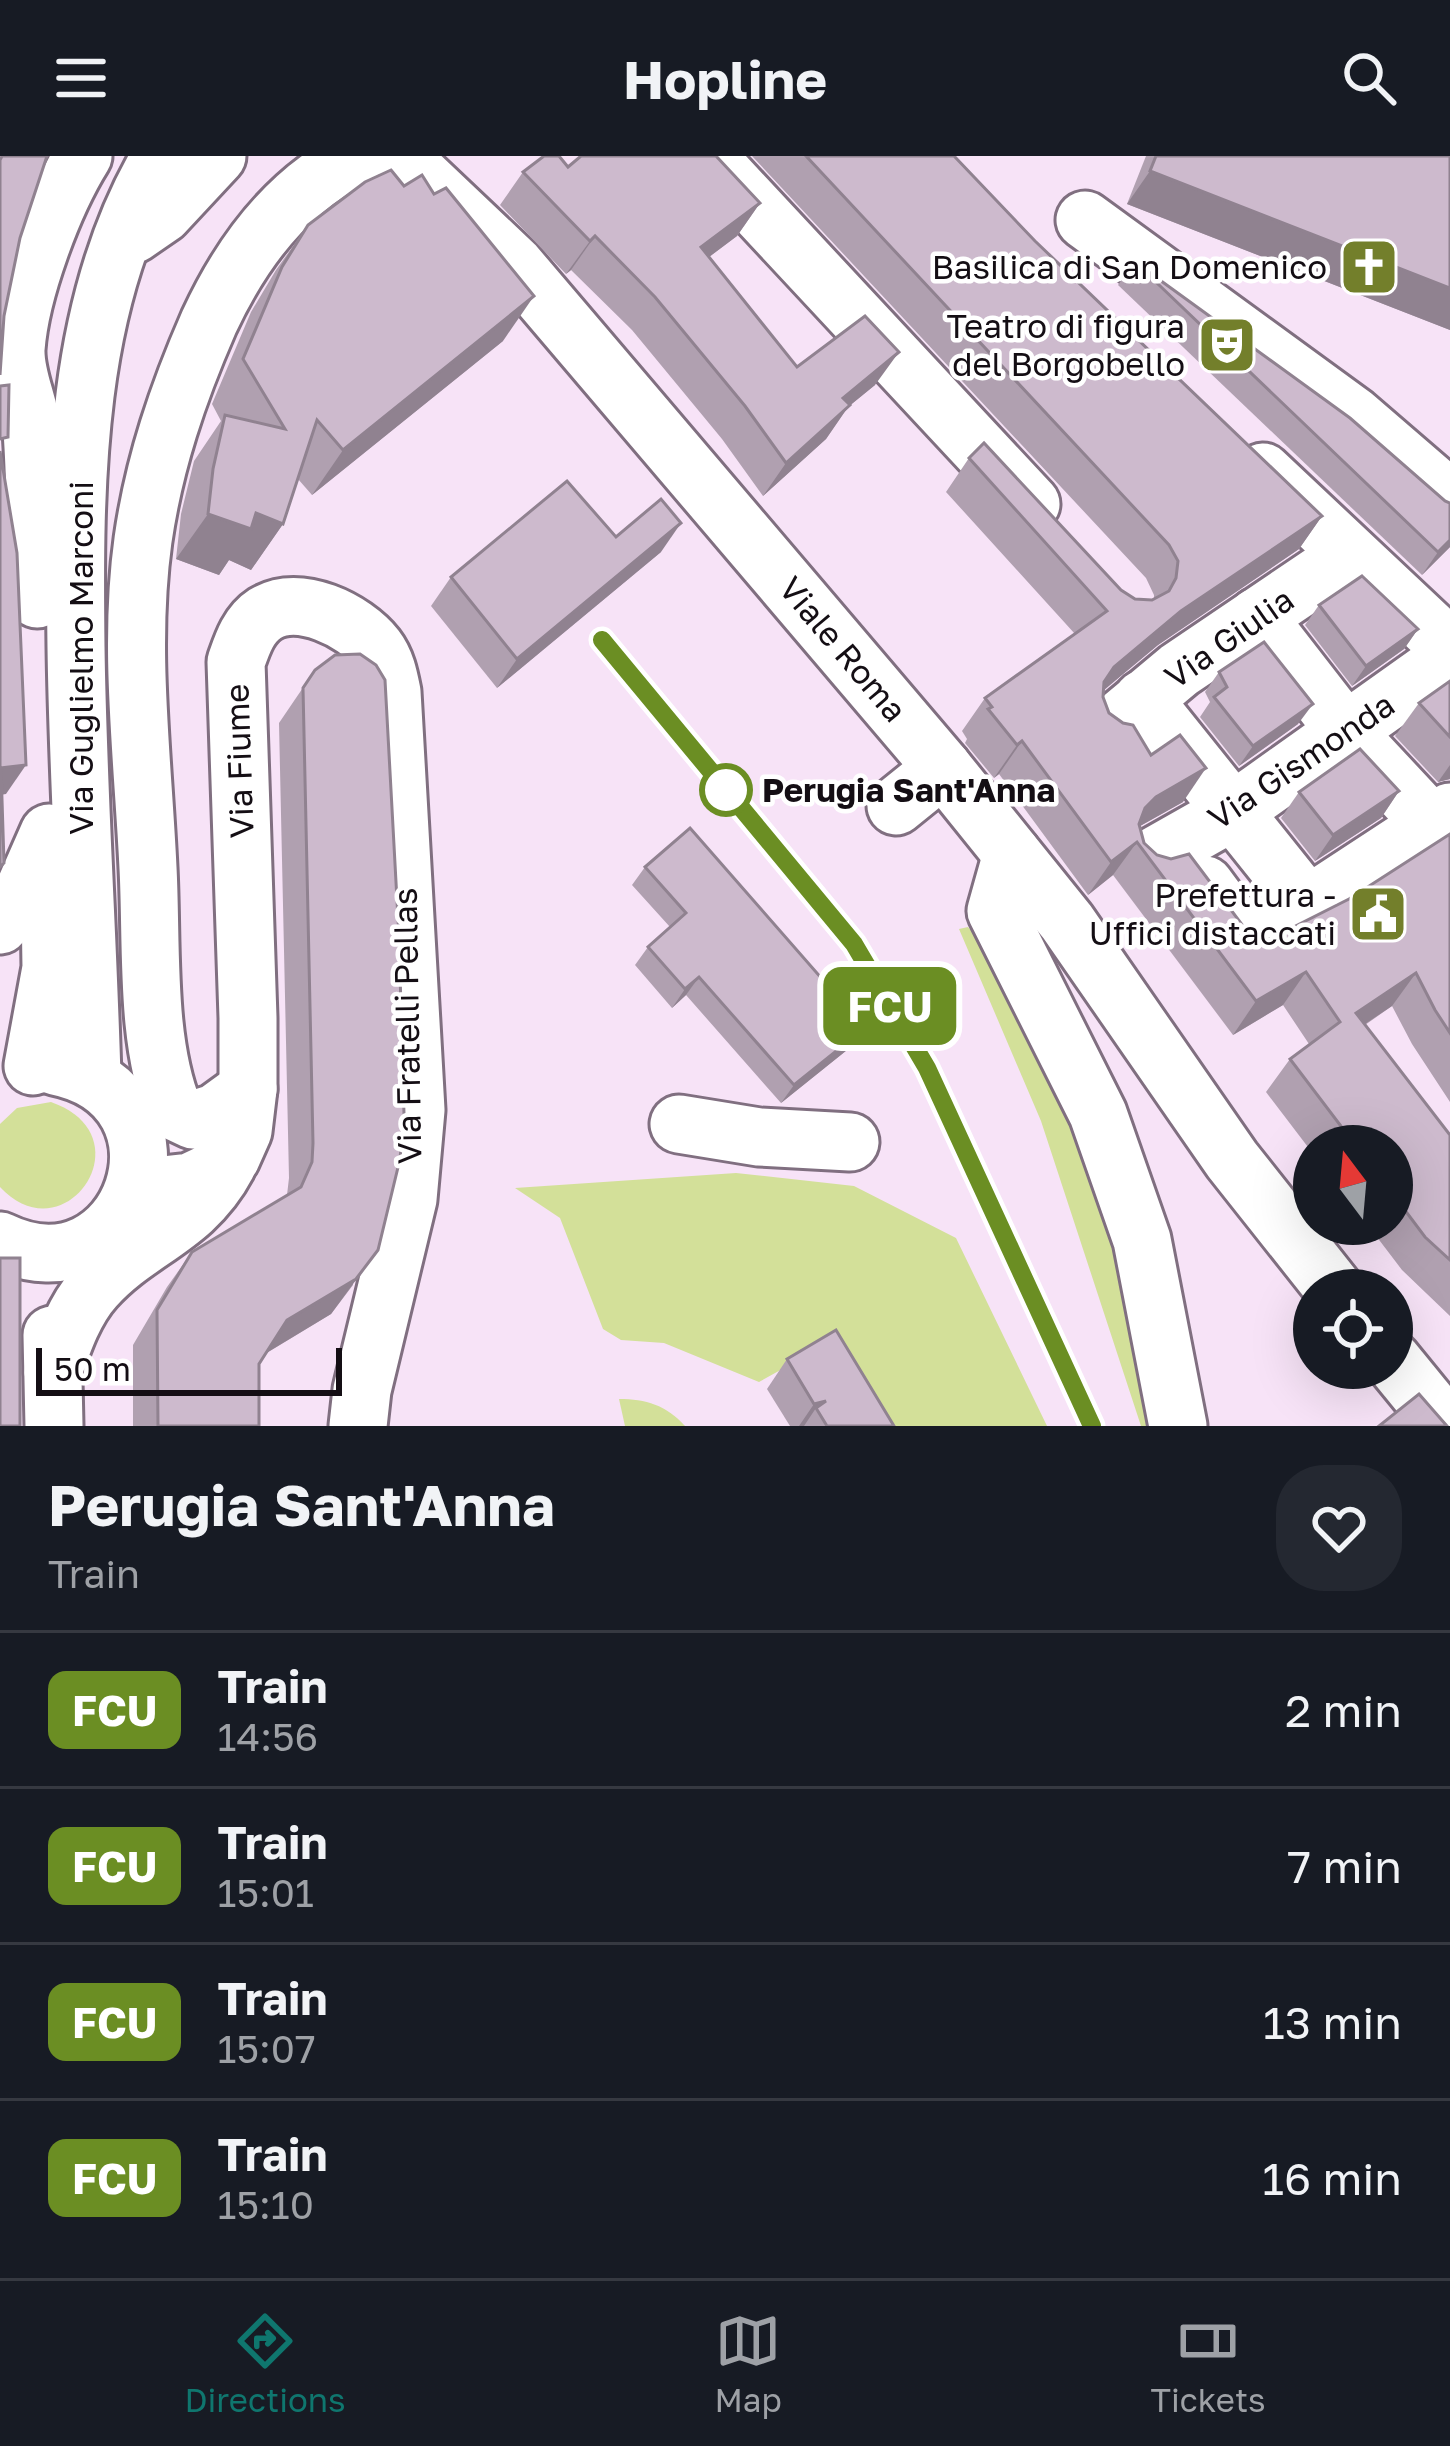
<!DOCTYPE html>
<style>
:root{--surface:#171b24;--page:#242831;--text:#f1f3f6;--muted:#9ea1a6;--line:#363941;--accent:#0f766e}
body{margin:0;font-family:"Golos Text",sans-serif;background:var(--page);color:var(--text);height:100vh;display:flex;flex-direction:column;font-size:45px;white-space:nowrap}
*{box-sizing:border-box;margin:0}
p{font-size:39px;color:var(--muted)}
.icon{flex:none;width:66px;height:66px;fill:none;stroke:currentColor;stroke-width:2;stroke-linecap:round;stroke-linejoin:round}
.map{position:relative;height:1270px;overflow:hidden}
.side{display:flex;flex-direction:column;background:var(--surface);flex:1}
.side>*{flex:none}
.badge{padding:0 24px;border-radius:18px;font-size:42px;line-height:78px}
.needle{width:78px;rotate:344deg}
.buttons{position:absolute;left:1293px;top:969px;display:grid;gap:24px}
.buttons a{display:grid;place-items:center;width:120px;height:120px;border-radius:50%;background:var(--surface);box-shadow:0 12px 48px #0002;font-size:60px}
.scale{position:absolute;left:36px;bottom:30px;width:306px;box-sizing:border-box;padding-left:12px;border:6px solid #140e14;border-top:0;font-size:33px;line-height:42px;white-space:nowrap;color:#140e14;-webkit-text-stroke:9px #fff;paint-order:stroke}
.map>.badge{position:absolute;translate:-50% -50%;box-shadow:0 0 0 6px #fff}
.round{display:grid;place-items:center;flex:none;width:126px;height:126px;border-radius:48px;background:var(--page)}
.head{display:flex;align-items:center;justify-content:space-between;height:204px;padding:0 48px}
h1{font-size:57px;font-weight:700;line-height:90px}
ul{padding:0;list-style:none}
li{display:flex;align-items:center;gap:36px;height:156px;padding:0 48px;border-top:3px solid var(--line)}
li div{flex:1}
li b{display:block;font-size:45px}
li em{font-style:normal}
li .badge{min-width:132px;font-weight:700;text-align:center}
header{display:flex;justify-content:space-between;align-items:center;height:156px;padding:0 48px;background:var(--surface);font-size:54px;font-weight:700}
.tabs{display:flex;justify-content:space-around;align-items:center;height:168px;border-top:3px solid var(--line);background:var(--surface);font-size:33px;color:var(--muted)}
.tabs a{display:grid;justify-items:center;gap:6px}
.tabs .active{color:var(--accent)}
.map>svg:first-child{display:block}
.green{fill:#d3e099}
.lines{fill:none;stroke-linecap:round;stroke-linejoin:round}
.minor-casing{stroke:#806f80;stroke-width:63}
.minor{stroke:#fff;stroke-width:57}
.rail{stroke:#574d57;stroke-width:9;stroke-dasharray:15 15;stroke-linecap:butt}
.wall{fill:#b0a0b0}
.shaded-wall{fill:#908290}
.building{fill:#cdbacd;stroke:#908290;stroke-width:3}
.line-casing{stroke:#fff;stroke-width:27}
.line{stroke:#6b8e23;stroke-width:18}
.stop-dot{fill:#fff;stroke:#6b8e23;stroke-width:6}
.labels{text-anchor:middle;stroke-width:9;stroke-linejoin:round;paint-order:stroke}
.poi-label{font-size:33px;fill:#140e14;stroke:#fff;text-anchor:end}
.street-label{font-size:33px;fill:#140e14;stroke:#fff}
.stop-label{font-size:33px;font-weight:bold;fill:#140e14;stroke:#fff;text-anchor:start}
</style>
<header><svg class="icon" aria-label="menu" viewBox="0 0 24 24"><path d="M4 6h16M4 12h16M4 18h16"/></svg>Hopline<svg class="icon" aria-label="search" viewBox="0 0 24 24"><circle cx="10" cy="10" r="6"/><path d="M15 15l6 6"/></svg></header>
<div class="map">
<svg width="1450" height="1270" viewBox="0 0 1450 1270">
<rect width="100%" height="100%" fill="#f7e3f7"/>
<!-- green -->
<g class="green">
<polygon points="968,771 1013,820 1056,911 1131,1142 1153,1270 1141,1270 1041,965 959,773"/>
<path d="M51,946c97,34 14,155 -51,85v-63l17,-16z"/>
<polygon points="736,1017 854,1030 956,1082 1047,1270 879,1270 822,1191 759,1226 664,1187 621,1184 603,1173 560,1062 515,1032"/>
<path d="M619,1243c27,0 47,6 66,27h-60z"/>
</g>
<g class="lines">
<!-- minor casing -->
<g class="minor-casing">
<g id="minor">
<polyline points="400,0 515,109 943,612 1067,766 1232,1004 1335,1134"/>
<polyline points="707,0 1031,348"/>
<polyline points="1085,64 1354,260 1450,343"/>
<polyline points="134,78 163,58 217,0"/>
<polyline points="1263,316 1450,492"/>
<path d="M37,443c-1,-56 -1,-112 -5,-168 -2,-28 -17,-53 -16,-82 4,-57 37,-145 67,-193"/>
<polyline points="1257,461 1347,577 1433,669"/>
<polyline points="1143,543 1308,749"/>
<polyline points="1112,570 1179,514 1349,399"/>
<polyline points="896,650 943,612"/>
<polyline points="1012,698 996,755 1098,958 1142,1084 1178,1270"/>
<polyline points="1149,703 1232,656 1450,501"/>
<polyline points="1205,729 1245,783 1308,749 1450,656"/>
<polyline points="0,769 19,745 49,677"/>
<polyline points="33,910 51,812 50,745"/>
<path d="M92,921c-4,-143 -14,-287 -16,-430 -2,-164 -2,-346 85,-491"/>
<path d="M248,933l-33,24 -22,7 -19,-9c-29,-70 -22,-167 -26,-243 -5,-108 -20,-221 -5,-328 11,-77 35,-147 66,-218 32,-69 78,-132 148,-166"/>
<polyline points="679,968 759,981 850,986"/>
<path d="M136,1032l54,-6 17,-8 24,-16 12,-27 5,-42v-71l-12,-356c6,-17 12,-37 29,-48 34,-21 89,6 111,34 10,13 13,29 16,44l24,418 -8,89 -46,191 -4,36"/>
<path d="M0,1085c132,64 205,-145 55,-175"/>
<polyline points="52,1179 54,1270"/>
<polyline points="1392,1204 1446,1270"/>
<path d="M53,1216c10,-29 21,-62 42,-85 44,-49 98,-58 132,-122"/>
</g>
</g>
<!-- minor -->
<use href="#minor" class="minor"/>
<!-- rail -->
<polyline class="rail" points="602,485 854,788 927,912 1092,1270"/>
</g>
<!-- wall -->
<g class="wall">
<polygon points="752,0 954,0 1035,85 1322,360 1299,393 1158,489 1103,534 1103,541 1109,557 1151,599 1183,646 1140,670 1144,687 1255,780 1270,783 1349,743 1450,678 1450,946 1412,888 1392,850 1365,869 1450,979 1450,1160 1402,1114 1367,1068 1392,1068 1392,990 1314,990 1314,999 1266,936 1290,903 1309,888 1283,849 1233,879 1113,719 1088,739 999,618 994,622 965,587 967,583 962,575 985,542 1075,478 946,336 969,302 1121,434 1135,443 1152,444 1154,443 1154,439 1146,422"/>
<polygon points="1146,0 1450,0 1450,174 1127,48"/>
<polygon points="568,11 760,47 737,80 709,101 797,211 875,229 848,251 826,283 763,340 722,283 632,174 571,114 566,118 500,49 523,16"/>
<polygon points="308,69 503,185 312,339 298,323 283,368 251,414 229,404 219,419 176,403 181,358 194,305 221,265 212,248 251,156 276,114"/>
<polygon points="1135,106 1445,345 1450,391 1422,419 1118,129"/>
<polygon points="616,381 661,396 497,532 431,450 451,421"/>
<polygon points="1319,449 1418,473 1404,493 1352,530 1305,469"/>
<polygon points="315,514 353,1129 331,1158 265,1198 259,1208 259,1270 133,1270 133,1189 167,1131 192,1096 287,1039 289,1022 279,567"/>
<polygon points="1219,516 1298,568 1239,610 1200,561 1210,546 1205,536"/>
<polygon points="1450,525 1450,623 1438,626 1395,580 1419,547"/>
<polygon points="1399,635 1381,662 1315,705 1281,662 1299,636"/>
<polygon points="645,711 865,872 852,890 781,947 686,839 672,852 635,809 648,791 670,771 632,729"/>
<polygon points="787,1203 894,1270 790,1270 767,1233"/>
</g>
<!-- shaded-wall -->
<g class="shaded-wall">
<polygon points="1150,15 1450,132 1450,174 1127,48"/>
<polygon points="760,47 737,80 677,125 701,91"/>
<polygon points="595,80 571,114 566,118 590,85"/>
<polygon points="534,140 503,185 312,339 343,294"/>
<polygon points="899,196 875,229 848,251 826,283 763,340 786,307 843,242"/>
<polygon points="256,357 283,368 251,414 229,404 219,419 176,403 208,358"/>
<polygon points="1322,360 1299,393 1158,489 1091,545 1114,511 1181,455"/>
<polygon points="681,367 661,396 497,532 517,503"/>
<polygon points="1450,384 1450,391 1422,419 1438,396"/>
<polygon points="1418,473 1404,493 1352,530 1366,510"/>
<polygon points="1313,548 1298,568 1239,610 1253,590"/>
<polygon points="1022,585 999,618 994,622 1017,589"/>
<polygon points="26,609 6,638 0,639 1,612"/>
<polygon points="1450,609 1450,623 1438,626"/>
<polygon points="1206,612 1183,646 1133,674 1145,652 1156,641"/>
<polygon points="1399,635 1381,662 1315,705 1333,679"/>
<polygon points="1137,686 1113,719 1088,739 1111,706"/>
<polygon points="1306,816 1283,849 1233,879 1256,845"/>
<polygon points="1416,817 1392,850 1332,890 1356,857"/>
<polygon points="699,821 686,839 672,852 685,833"/>
<polygon points="865,872 852,890 781,947 794,929"/>
<polygon points="378,1094 331,1158 263,1199 287,1164"/>
<polygon points="826,1245 816,1252 804,1270 799,1270 814,1248"/>
</g>
<!-- building -->
<g class="building">
<polygon points="2,0 47,0 20,82 4,160 0,219 0,4"/>
<polygon points="544,0 559,0 568,11 581,0 716,0 760,47 701,91 797,211 865,160 899,196 843,242 850,249 786,307 745,250 655,141 595,80 590,85 523,16"/>
<polygon points="806,0 954,0 1035,85 1322,360 1181,455 1114,511 1104,526 1103,541 1109,557 1123,567 1133,569 1151,599 1180,579 1206,612 1156,641 1145,652 1139,668 1144,687 1157,699 1171,703 1189,698 1243,770 1255,780 1270,783 1349,743 1450,678 1450,877 1435,854 1416,817 1356,857 1450,979 1450,1104 1425,1081 1392,1037 1392,990 1356,990 1290,903 1340,866 1306,816 1256,845 1137,686 1111,706 1022,585 1017,589 988,553 992,551 985,542 1107,455 969,302 984,287 1121,434 1135,443 1152,444 1169,435 1176,422 1178,405 1169,389"/>
<polygon points="1156,0 1450,0 1450,132 1150,15"/>
<polygon points="391,14 404,30 422,19 434,38 446,32 534,140 343,294 317,264 283,368 256,357 251,373 208,358 213,313 225,259 285,273 243,203 282,111 308,69 365,26"/>
<polygon points="1135,106 1350,262 1445,345 1450,347 1450,384 1438,396"/>
<polygon points="9,229 8,281 0,283 0,230"/>
<polygon points="0,295 17,397 26,609 1,612 4,707 0,711"/>
<polygon points="567,325 616,381 661,343 681,367 517,503 451,421"/>
<polygon points="1362,420 1418,473 1366,510 1319,449"/>
<polygon points="1264,486 1313,548 1253,590 1214,541 1227,531 1219,516"/>
<polygon points="360,498 376,509 385,524 399,781 404,958 400,1003 378,1094 356,1123 287,1164 259,1208 259,1270 158,1270 157,1154 192,1096 301,1031 312,1006 313,987 303,532 315,514 335,499"/>
<polygon points="1450,525 1450,581 1419,547"/>
<polygon points="1360,593 1399,635 1333,679 1299,636"/>
<polygon points="690,672 865,872 794,929 699,821 685,833 648,791 686,757 645,711"/>
<rect x="0" y="1102" width="20" height="168"/>
<polygon points="836,1174 894,1270 827,1270 816,1252 826,1245 814,1248 787,1203"/>
<polygon points="1419,1238 1447,1270 1379,1270"/>
</g>
<g class="lines">
<!-- line casing -->
<g class="line-casing">
<polyline id="line" points="602,484 854,788 927,912 1092,1270"/>
</g>
<!-- line -->
<use href="#line" class="line"/>
</g>
<!-- icons -->
<defs>
<g id="church-square" transform="scale(3)"><rect x="-9" y="-9" width="18" height="18" rx="4" fill="#737f2b" stroke="#fff"/><path d="M-1.2-6h2.4v3.5h3.3v2.4h-3.3V6h-2.4V-.1h-3.3v-2.4h3.3Z" fill="#fff"/></g>
<g id="theatre-square" transform="scale(3)"><rect x="-9" y="-9" width="18" height="18" rx="4" fill="#737f2b" stroke="#fff"/><path d="M-5-5.5Q0-4 5-5.5V0Q5 5 0 6Q-5 5-5 0ZM-3.3-2.5H-1v1.5H-3.3ZM1-2.5H3.3v1.5H1ZM-2.8 1Q0 5.5 2.8 1Z" fill="#fff"/></g>
<g id="civic-square" transform="scale(3)"><rect x="-9" y="-9" width="18" height="18" rx="4" fill="#737f2b" stroke="#fff"/><path d="M-.6-6.5H3V-4.5H.6V-3L4-1V1h2V6H-6V1h2V-1L-.6-3ZM-1.2 2.5V6h2.4V2.5Z" fill="#fff"/></g>
</defs>
<g fill-rule="evenodd">
<use href="#church-square" x="1369" y="111"/>
<use href="#theatre-square" x="1227" y="189"/>
<use href="#civic-square" x="1378" y="758"/>
</g>
<!-- markers -->
<circle class="stop-dot" cx="726" cy="634" r="24"/>
<g class="labels">
<!-- poi labels -->
<g class="poi-label">
<text x="1327" y="123">Basilica di San Domenico</text>
<text x="1185" y="182">Teatro di figura<tspan x="1185" dy="38">del Borgobello</tspan></text>
<text x="1336" y="751">Prefettura -<tspan x="1336" dy="38">Uffici distaccati</tspan></text>
</g>
<!-- street labels -->
<g class="street-label">
<text transform="translate(1229 482) rotate(-35)" y="12">Via Giulia</text>
<text transform="translate(843 493) rotate(50)" y="12">Viale Roma</text>
<text transform="translate(81 502) rotate(-90)" y="12">Via Guglielmo Marconi</text>
<text transform="translate(239 605) rotate(-92)" y="12">Via Fiume</text>
<text transform="translate(1301 605) rotate(-34)" y="12">Via Gismonda</text>
<text transform="translate(407 870) rotate(-91)" y="12">Via Fratelli Pellas</text>
</g>
<!-- stop labels -->
<g class="stop-label">
<text x="762" y="646">Perugia Sant'Anna</text>
</g>
</g>
</svg>
<div class="buttons">
<a><svg class="needle" viewBox="-14 -14 28 28"><path d="M0-13l5 13h-10z" fill="#e53935"/><path d="M0 13l5-13h-10z" fill="#9ea1a6"/></svg></a>
<a><svg class="icon" aria-label="locate" viewBox="0 0 24 24"><circle cx="12" cy="12" r="6"/><path d="M12 2v4M12 18v4M2 12h4M18 12h4"/></svg></a>
</div>
<div class="scale">50 m</div>
<b class="badge" style="left:890px;top:850px;background:#6b8e23;color:#fff">FCU</b>
</div>
<section class="side">
<div class="head"><div><h1>Perugia Sant'Anna</h1><p>Train</p></div><a class="round"><svg class="icon" aria-label="heart" viewBox="0 0 24 24"><path d="M12 20l-8-8c-3-5 5-10 8-4 3-6 11-1 8 4z"/></svg></a></div>
<ul>
<li><span class="badge" style="background:#6b8e23;color:#fff">FCU</span><div><b>Train</b><p>14:56</p></div><em>2 min</em></li>
<li><span class="badge" style="background:#6b8e23;color:#fff">FCU</span><div><b>Train</b><p>15:01</p></div><em>7 min</em></li>
<li><span class="badge" style="background:#6b8e23;color:#fff">FCU</span><div><b>Train</b><p>15:07</p></div><em>13 min</em></li>
<li><span class="badge" style="background:#6b8e23;color:#fff">FCU</span><div><b>Train</b><p>15:10</p></div><em>16 min</em></li>
</ul>
</section>
<nav class="tabs">
<a class="active"><svg class="icon" aria-label="directions" viewBox="0 0 24 24"><path d="M12 3l9 9-9 9-9-9zM9 14v-3h6M13 9l2 2-2 2"/></svg>Directions</a>
<a><svg class="icon" aria-label="map" viewBox="0 0 24 24"><path d="M3 6l6-2 6 2 6-2v14l-6 2-6-2-6 2zM9 4v14M15 6v14"/></svg>Map</a>
<a><svg class="icon" aria-label="tickets" viewBox="0 0 24 24"><path d="M3 7h18v10H3zM15 7v10"/></svg>Tickets</a>
</nav>
